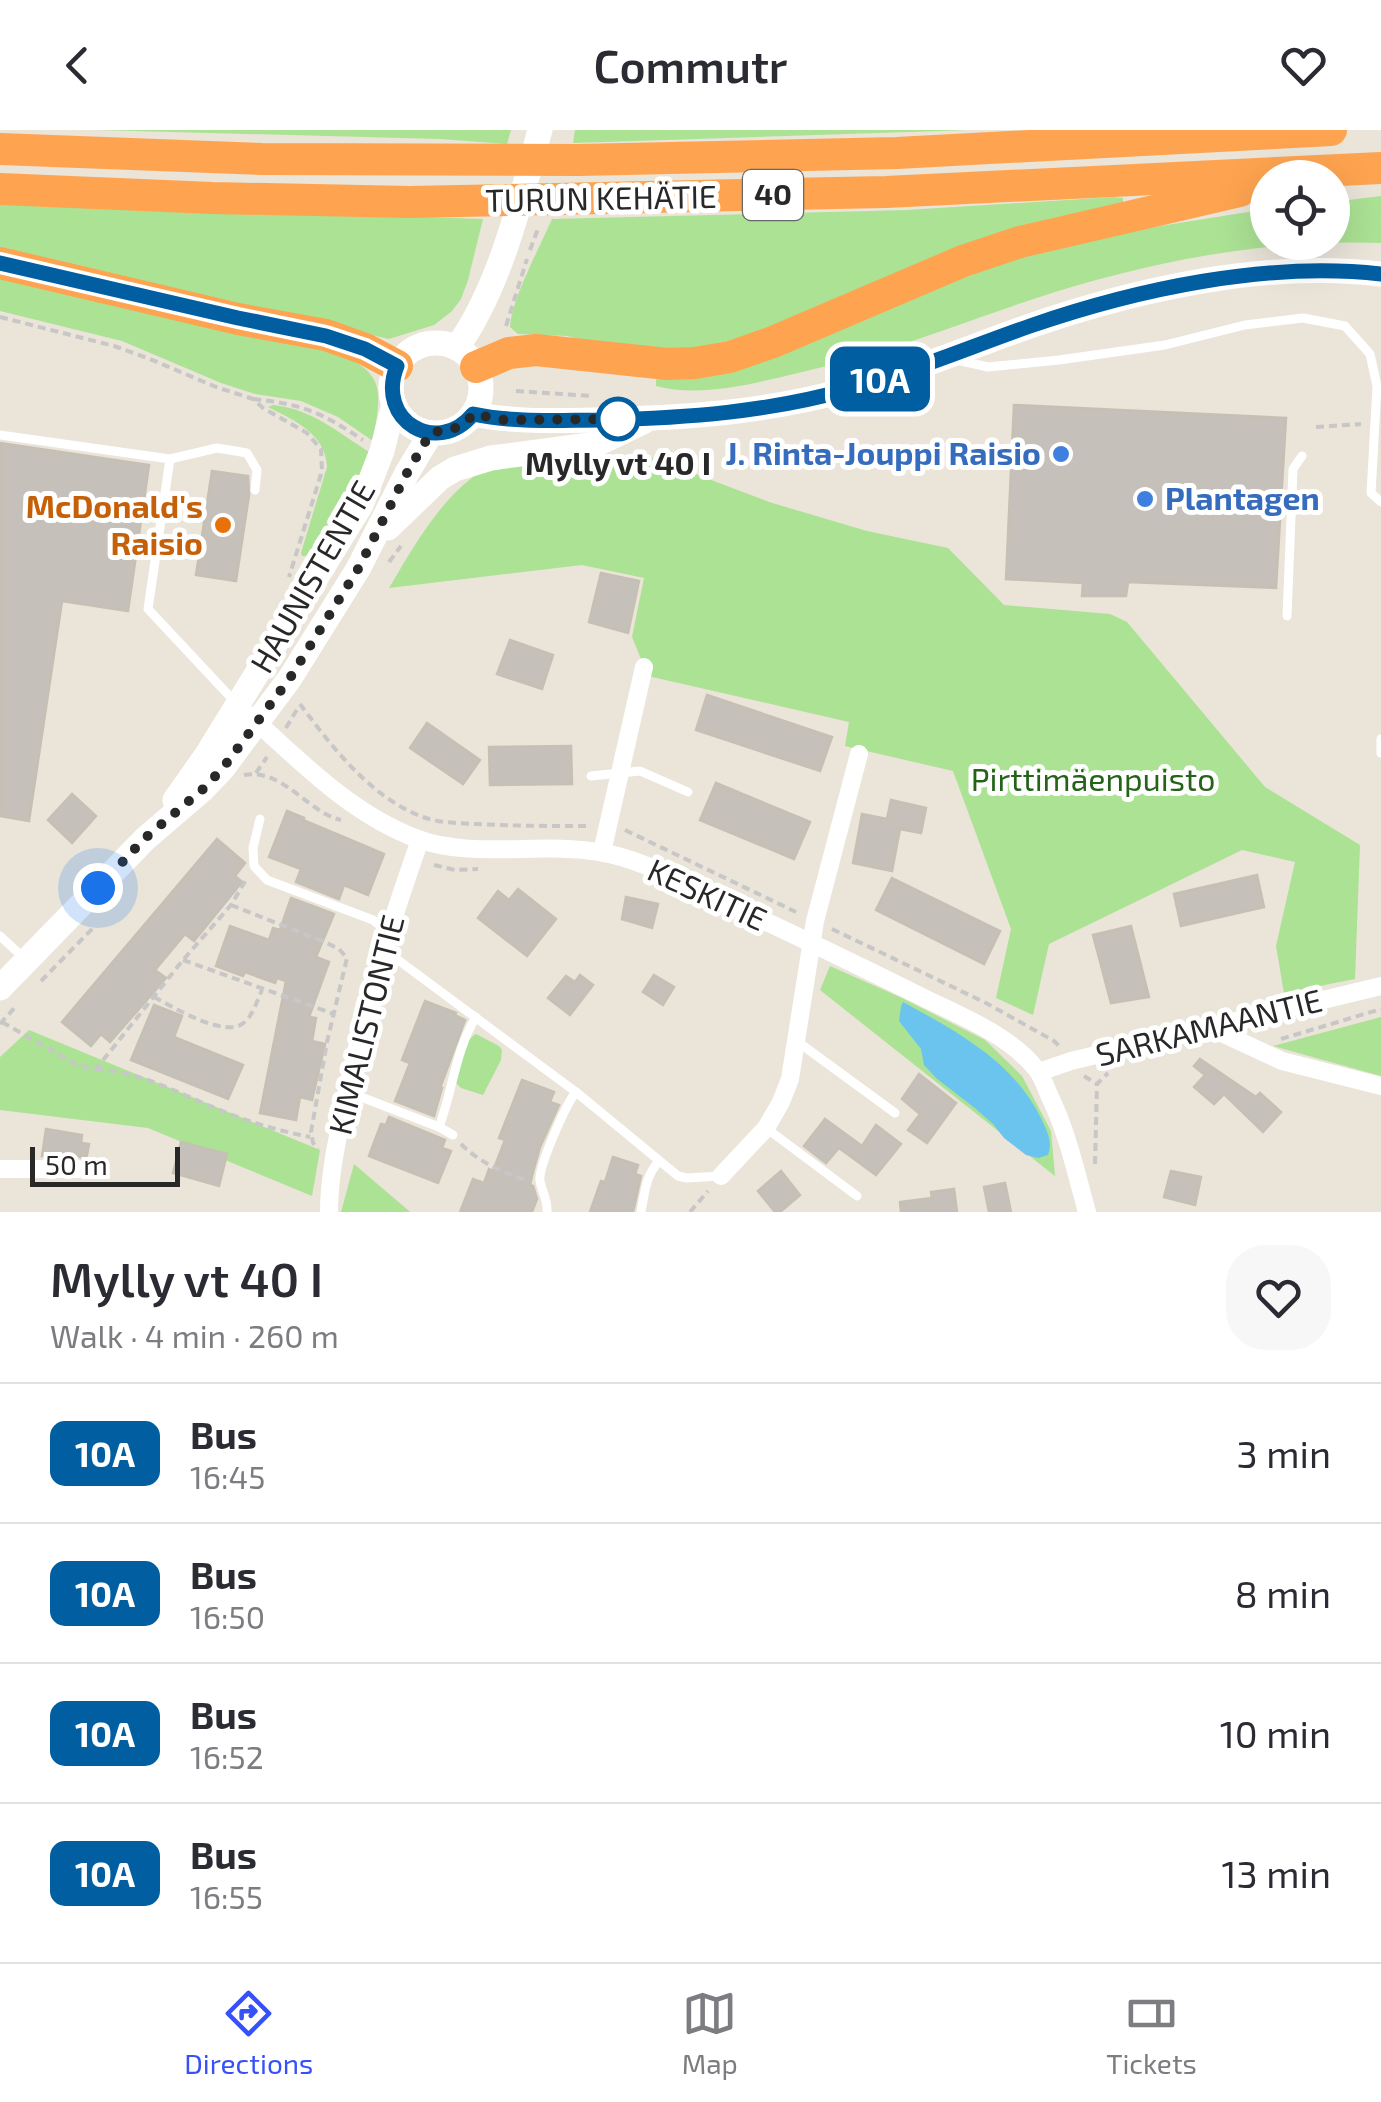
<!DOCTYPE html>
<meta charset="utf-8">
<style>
:root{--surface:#fff;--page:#f7f7f7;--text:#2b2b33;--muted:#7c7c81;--line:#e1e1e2;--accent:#3751f9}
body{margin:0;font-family:"Exo 2",sans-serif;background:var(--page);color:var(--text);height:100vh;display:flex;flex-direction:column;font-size:38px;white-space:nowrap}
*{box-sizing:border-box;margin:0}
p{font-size:32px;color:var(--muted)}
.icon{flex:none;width:55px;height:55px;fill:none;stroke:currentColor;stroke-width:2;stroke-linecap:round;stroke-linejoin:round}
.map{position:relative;height:1082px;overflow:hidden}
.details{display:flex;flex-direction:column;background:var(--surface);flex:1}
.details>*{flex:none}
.badge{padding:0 20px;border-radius:15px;font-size:35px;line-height:65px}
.tools{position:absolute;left:1250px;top:30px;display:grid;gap:20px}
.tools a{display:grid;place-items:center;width:100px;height:100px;border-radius:50%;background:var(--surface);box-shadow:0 10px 40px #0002;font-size:50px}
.scale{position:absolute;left:30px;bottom:25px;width:150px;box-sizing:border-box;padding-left:10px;border:5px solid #282828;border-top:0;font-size:28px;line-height:35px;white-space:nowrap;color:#282828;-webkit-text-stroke:8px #fff;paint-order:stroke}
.you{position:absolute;width:50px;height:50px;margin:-25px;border:8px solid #fff;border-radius:50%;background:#1a73e8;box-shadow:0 0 0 15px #1a73e833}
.map>.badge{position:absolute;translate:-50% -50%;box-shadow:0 0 0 5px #fff}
.round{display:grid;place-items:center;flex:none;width:105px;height:105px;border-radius:40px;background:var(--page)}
.head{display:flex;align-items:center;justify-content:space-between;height:170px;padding:0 50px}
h1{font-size:48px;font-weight:600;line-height:75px}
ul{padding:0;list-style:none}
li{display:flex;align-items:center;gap:30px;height:140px;padding:0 50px;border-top:2px solid var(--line)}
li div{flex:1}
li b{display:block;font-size:38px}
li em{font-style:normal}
li .badge{min-width:110px;font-weight:700;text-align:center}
header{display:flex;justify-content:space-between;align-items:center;height:130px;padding:0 50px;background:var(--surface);font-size:45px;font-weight:600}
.tabs{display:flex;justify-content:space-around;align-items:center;height:140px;border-top:2px solid var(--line);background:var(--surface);font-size:28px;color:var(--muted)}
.tabs a{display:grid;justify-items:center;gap:5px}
.tabs .active{color:var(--accent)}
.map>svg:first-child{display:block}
.green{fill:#abe294}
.water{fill:#6ac4ee}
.building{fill:#c5c0b9;stroke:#c5c0b3;stroke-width:2.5}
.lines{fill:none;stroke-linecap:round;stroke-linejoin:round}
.path{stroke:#c7c7c7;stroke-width:4;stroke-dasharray:8 5;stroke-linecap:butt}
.lane{stroke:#fff;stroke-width:9}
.street{stroke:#fff;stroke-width:18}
.secondary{stroke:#fff;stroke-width:25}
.highway{stroke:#fea450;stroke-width:32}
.line-casing{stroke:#fff;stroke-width:22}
.line{stroke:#005ea1;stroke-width:15}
.walk{stroke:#282828;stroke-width:10;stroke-dasharray:0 18}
.stop-dot{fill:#fff;stroke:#005ea1;stroke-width:5}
.shop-dot{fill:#3f7fe0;stroke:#fff;stroke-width:4}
.food-dot{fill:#e8710a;stroke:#fff;stroke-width:4}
.labels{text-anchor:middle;stroke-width:10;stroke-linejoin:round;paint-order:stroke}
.shield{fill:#fff;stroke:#686868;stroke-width:2.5}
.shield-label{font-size:30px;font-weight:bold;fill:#282828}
.street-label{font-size:32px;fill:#282828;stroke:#fff}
.shop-label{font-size:32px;font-weight:bold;fill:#366cbe;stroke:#fff;text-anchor:end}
.stop-label{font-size:32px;font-weight:bold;fill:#282828;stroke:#fff}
.food-label{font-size:32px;font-weight:bold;fill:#c56008;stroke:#fff;text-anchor:end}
.park-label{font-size:32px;fill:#256319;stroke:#fff}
</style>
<header><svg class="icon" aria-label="back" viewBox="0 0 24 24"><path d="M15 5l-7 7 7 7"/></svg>Commutr<svg class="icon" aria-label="heart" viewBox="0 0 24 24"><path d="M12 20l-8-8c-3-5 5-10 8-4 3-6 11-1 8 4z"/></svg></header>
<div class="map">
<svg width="1381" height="1082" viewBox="0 0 1381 1082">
<rect width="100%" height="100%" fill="#eae4d9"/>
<!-- green -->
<g class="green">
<polygon points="97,0 511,0 507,14 440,9"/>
<polygon points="575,0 970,0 573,13"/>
<path d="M1381,66v47c-96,-4 -193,12 -285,37 -74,20 -144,49 -217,72 -26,9 -54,14 -81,21 -43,10 -98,25 -142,13v-6l2,-2 271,-88 99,-36 88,-21 151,-24 1,33h64l1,-40z"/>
<path d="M1114,67l9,1v5l-385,136 -50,10 -82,-3 -39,-10 -49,-2 -8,-7c2,-29 30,-80 42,-108l355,-9z"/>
<polygon points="0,73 483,89 468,150 461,169 452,181 434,195 389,209 0,120"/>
<path d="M0,145l335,76c52,24 46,38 38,90l-35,-24 -37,-16 -46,-7 -34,-11 -99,-42 -122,-30z"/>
<path d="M273,275c40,4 65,28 98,48l-4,23 -49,81 -16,-1 -1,-3 26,-86c-1,-33 -33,-47 -59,-60z"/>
<path d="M648,326l121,46 98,29 81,17 56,57 106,9 17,8 138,165 95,58 -5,134 -71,14 -8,-47 19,-84 -53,-12 -193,94 -16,71 -37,-17 15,-69 -58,-158 -108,-25 4,-24 -201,-46 -16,-39 12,-59 -62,-13 -193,23c23,-38 48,-84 84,-111 37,-26 130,-20 175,-21z"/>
<polygon points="830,836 902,868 985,910 1022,946 1051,1001 1055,1046 820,860"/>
<polygon points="1381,887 1381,946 1273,916"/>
<polygon points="29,900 320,1020 312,1066 148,998 0,980 0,927"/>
<path d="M476,904l23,12 3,4 -1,10 -18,35 -22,-7 -5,-5c-1,-15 7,-42 20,-49z"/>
<polygon points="354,1034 409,1081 410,1082 341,1082"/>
</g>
<!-- water -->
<path class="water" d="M903,872c53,29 110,59 138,116 6,14 12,22 7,37l-10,3 -12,-3 -22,-17 -11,-14 -17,-15 -40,-31 -12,-13 -3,-16 -22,-28 2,-14z"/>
<!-- building -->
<g class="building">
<polygon points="1014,275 1286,288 1276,458 1128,452 1126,466 1082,466 1083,453 1006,449"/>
<polygon points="0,313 149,335 128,481 62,471 29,691 0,686"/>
<polygon points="212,341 248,346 249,365 236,451 196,445"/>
<polygon points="601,443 639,451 628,503 589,492"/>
<polygon points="510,510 553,525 542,559 497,544"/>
<polygon points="707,565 832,607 820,641 696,600"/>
<polygon points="427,593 480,630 463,654 410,618"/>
<polygon points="571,616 572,654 490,655 489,617"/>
<polygon points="716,653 810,692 794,729 700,690"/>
<polygon points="72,664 96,686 72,713 48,690"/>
<polygon points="891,670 926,678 921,703 900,699 892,741 853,733 862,684 887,689"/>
<polygon points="287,681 304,688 303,690 384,724 368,765 344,755 339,769 296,752 301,739 269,727"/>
<polygon points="217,709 245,733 235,746 242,752 194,811 185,804 155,840 166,848 110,912 101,904 91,916 62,892"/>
<polygon points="1257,745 1264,777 1181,796 1174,764"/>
<polygon points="892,748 1000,801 984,834 876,780"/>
<polygon points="518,759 556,789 527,826 478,788 498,761 509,770"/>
<polygon points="626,767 658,774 652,798 622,789"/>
<polygon points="291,768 334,784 316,827 329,832 309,887 316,888 312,911 325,914 312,970 300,967 296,990 260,983 286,851 277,848 275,853 245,842 243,846 216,836 230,796 269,810 273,798 280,800"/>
<polygon points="1131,796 1149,867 1111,873 1093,805"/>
<polygon points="580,845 593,855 570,885 548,868 566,846 575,852"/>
<polygon points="654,845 674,857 663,875 643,862"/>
<polygon points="425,871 456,883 455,885 465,890 440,958 442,958 434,986 395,971 410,933 402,930"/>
<polygon points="154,875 182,886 174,907 243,935 228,969 131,930"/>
<polygon points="1200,929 1256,967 1260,963 1281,982 1263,1002 1224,964 1214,974 1194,957 1205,945 1194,936"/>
<polygon points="919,944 956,973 927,1013 908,1000 920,984 902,969"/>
<polygon points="522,950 554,962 550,972 559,975 540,1017 533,1042 530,1055 533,1056 537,1069 532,1082 460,1082 473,1049 484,1053 489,1039 493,1041 505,1010 499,1008"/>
<polygon points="389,987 445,1010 442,1018 451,1021 438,1053 369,1026 381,994 386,995"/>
<polygon points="825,989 862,1016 876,995 901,1014 876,1045 839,1018 826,1033 804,1016"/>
<polygon points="46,999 82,1005 81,1013 89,1014 86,1030 78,1026 42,1026"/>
<polygon points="181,1012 227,1024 219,1056 173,1043"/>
<polygon points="613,1027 638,1035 635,1044 641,1046 633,1082 590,1082 601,1051 605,1052"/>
<polygon points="781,1041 800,1065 780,1082 775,1082 758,1061"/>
<polygon points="1171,1041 1201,1047 1195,1075 1164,1067"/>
<polygon points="1005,1053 1011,1082 989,1082 984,1057"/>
<polygon points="954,1059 957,1082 901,1082 900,1072 932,1068 931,1062"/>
</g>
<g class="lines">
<!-- path -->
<g class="path">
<polyline points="530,120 539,96"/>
<polyline points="0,187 114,216 150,229 216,257 253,269 263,278 307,303 321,319 322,341 289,447"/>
<polyline points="506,196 527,129"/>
<polyline points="516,261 591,266"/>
<path d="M253,269c50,5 69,14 110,41"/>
<polyline points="1316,297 1361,294"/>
<polyline points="389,432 401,416"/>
<path d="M300,574c32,43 71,94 123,113 16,6 35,6 53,7 38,2 77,2 115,2"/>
<polyline points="286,598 299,576"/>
<polyline points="256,643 267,627"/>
<path d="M244,645c39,-7 63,37 97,45"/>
<polyline points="625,700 796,782"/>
<polyline points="434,735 455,740 478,739"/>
<polyline points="231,775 327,813 339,819 347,828 327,912 311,1002 313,1013 318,1019"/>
<polyline points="832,799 986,873 1054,911 1059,916"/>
<polyline points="183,830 334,884"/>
<polyline points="41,851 94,797"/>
<path d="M154,867c19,10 68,40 88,27 10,-6 15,-23 20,-34"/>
<polyline points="2,892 77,935 96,939 183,830 231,775 247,748"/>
<polyline points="0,894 17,875"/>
<polyline points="1281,909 1381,879"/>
<path d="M96,939c49,4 81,24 124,41 28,12 60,21 90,27"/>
<polyline points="1084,946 1097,954"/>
<path d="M461,1014c19,19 40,27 65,36"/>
<polyline points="1095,1034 1097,954 1108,943"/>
<polyline points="690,1082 708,1061"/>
</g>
<!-- lane -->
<g class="lane">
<polyline points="957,230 988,237 1059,230 1165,215 1245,195 1303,188 1345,196 1370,224 1377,256 1371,363 1381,372"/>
<polyline points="0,305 170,329 148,479 236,573"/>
<polyline points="170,329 217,318 247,323 257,340 255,360"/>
<polyline points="1287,486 1293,339 1302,326"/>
<polyline points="1381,609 1381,623"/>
<polyline points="591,646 640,641 688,662"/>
<polyline points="260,689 253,718 254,736 267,750 373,790 388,802"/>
<polyline points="0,806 25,829"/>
<polyline points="384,815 394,827 576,962 678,1046 687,1048 721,1046"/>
<polyline points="798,912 895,983"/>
<polyline points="348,962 439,997"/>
<polyline points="766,998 857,1066"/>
<path d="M453,1005l-14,-8c14,-37 16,-76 37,-110"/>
<path d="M547,1082c1,-12 -5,-20 -7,-31 -2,-14 26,-77 36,-89"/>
<path d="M641,1082c4,-20 4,-35 18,-51"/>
</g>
<!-- street -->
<g class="street">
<path d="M249,585c51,46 103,100 169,124 53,20 125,3 181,13 46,7 90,35 133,54 62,28 123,58 184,88 41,21 92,39 121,76 6,8 9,18 13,27 18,37 26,76 37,115"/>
<polyline points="602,722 644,537"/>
<polyline points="1209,897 1282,931 1381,956"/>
<polyline points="1039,942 1071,931 1381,856"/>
<polyline points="0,1039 78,1039"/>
<polyline points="721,1046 766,998 781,972 790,949 815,791 859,624"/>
<path d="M329,1082c0,-36 8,-71 15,-106 18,-91 45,-179 76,-266"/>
</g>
<!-- secondary -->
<g class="secondary">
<circle cx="436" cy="258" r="45"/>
<path d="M457,217c42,-57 64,-148 83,-217"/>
<path d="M473,284c40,8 80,7 121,6 90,-2 169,-7 256,-31 61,-17 120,-42 180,-63 107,-37 238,-66 351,-52"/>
<polyline points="388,398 440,348 455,339 491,328 597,314 643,292"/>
<polyline points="175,670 206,626 361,375 382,321 394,274"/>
<polyline points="0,858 145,709 202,660 223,638 290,548 358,439 407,343 431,303"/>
</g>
<!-- highway -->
<g class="highway">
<polyline points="0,19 262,29 578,30 897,23 1331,0"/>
<polyline points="0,59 212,68 409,72 886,62 1381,38"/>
<polyline points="0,133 238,189 326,205 365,219 397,236"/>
<polyline points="476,237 509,223 536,220 667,234 695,233 730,227 773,212 963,131 1020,112 1240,61"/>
</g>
</g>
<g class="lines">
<!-- line casing -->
<g class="line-casing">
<path id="line" d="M0,133l238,55 88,18 39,13 32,17c-22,55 41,91 76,48 43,9 85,6 129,6 85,-2 166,-8 248,-31 61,-17 120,-42 180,-63 107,-37 238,-65 351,-52"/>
</g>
<!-- line -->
<use href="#line" class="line"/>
<!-- walk -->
<path class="walk" d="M98,758l46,-49 58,-49 21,-22 67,-90 68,-109 49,-96 24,-41c18,-1 31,-3 42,-18l31,6 118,-1h-4"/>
</g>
<!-- markers -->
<circle class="stop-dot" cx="618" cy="289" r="20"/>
<g class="shop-dot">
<circle cx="1061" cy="324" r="10"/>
<circle cx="1145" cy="369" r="10"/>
</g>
<circle class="food-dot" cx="223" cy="395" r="10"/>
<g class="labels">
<!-- shield labels -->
<rect class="shield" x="743" y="40" width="60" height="50" rx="8"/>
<g class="shield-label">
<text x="773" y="75">40</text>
</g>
<!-- street labels -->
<g class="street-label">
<text transform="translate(601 69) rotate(-1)" y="11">TURUN KEHÄTIE</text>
<text transform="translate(313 447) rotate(-60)" y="11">HAUNISTENTIE</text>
<text transform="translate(707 765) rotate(25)" y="11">KESKITIE</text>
<text transform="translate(367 895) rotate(-76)" y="11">KIMALISTONTIE</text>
<text transform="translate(1209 898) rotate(-14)" y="11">SARKAMAANTIE</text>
</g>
<!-- shop labels -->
<g class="shop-label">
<text x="1041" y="335">J. Rinta-Jouppi Raisio</text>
<text x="1165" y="380" text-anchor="start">Plantagen</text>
</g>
<!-- stop labels -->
<g class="stop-label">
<text x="618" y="345">Mylly vt 40 I</text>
</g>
<!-- food labels -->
<g class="food-label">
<text x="203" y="388">McDonald's<tspan x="203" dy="37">Raisio</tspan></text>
</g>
<!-- park labels -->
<g class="park-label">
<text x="1093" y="661">Pirttimäenpuisto</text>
</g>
</g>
</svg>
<div class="tools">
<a><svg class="icon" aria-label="locate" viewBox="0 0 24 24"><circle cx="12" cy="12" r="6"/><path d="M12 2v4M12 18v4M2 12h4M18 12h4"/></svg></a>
</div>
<div class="scale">50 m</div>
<div class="you" style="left:98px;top:758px"></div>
<b class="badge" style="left:880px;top:249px;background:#005ea1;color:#fff">10A</b>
</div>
<section class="details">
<div class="head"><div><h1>Mylly vt 40 I</h1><p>Walk · 4 min · 260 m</p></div><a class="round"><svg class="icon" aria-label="heart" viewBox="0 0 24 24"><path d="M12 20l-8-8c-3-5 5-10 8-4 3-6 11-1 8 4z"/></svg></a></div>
<ul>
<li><span class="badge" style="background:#005ea1;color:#fff">10A</span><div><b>Bus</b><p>16:45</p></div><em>3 min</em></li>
<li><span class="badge" style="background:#005ea1;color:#fff">10A</span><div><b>Bus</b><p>16:50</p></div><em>8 min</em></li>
<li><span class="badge" style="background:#005ea1;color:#fff">10A</span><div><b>Bus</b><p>16:52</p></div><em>10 min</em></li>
<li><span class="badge" style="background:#005ea1;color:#fff">10A</span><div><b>Bus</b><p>16:55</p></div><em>13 min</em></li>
</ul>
</section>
<nav class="tabs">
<a class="active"><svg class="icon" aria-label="directions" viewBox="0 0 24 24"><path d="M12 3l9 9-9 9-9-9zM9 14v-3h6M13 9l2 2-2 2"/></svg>Directions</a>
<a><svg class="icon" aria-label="map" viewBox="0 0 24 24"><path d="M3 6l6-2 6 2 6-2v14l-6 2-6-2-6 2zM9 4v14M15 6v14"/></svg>Map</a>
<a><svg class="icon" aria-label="tickets" viewBox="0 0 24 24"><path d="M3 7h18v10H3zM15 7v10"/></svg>Tickets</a>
</nav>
